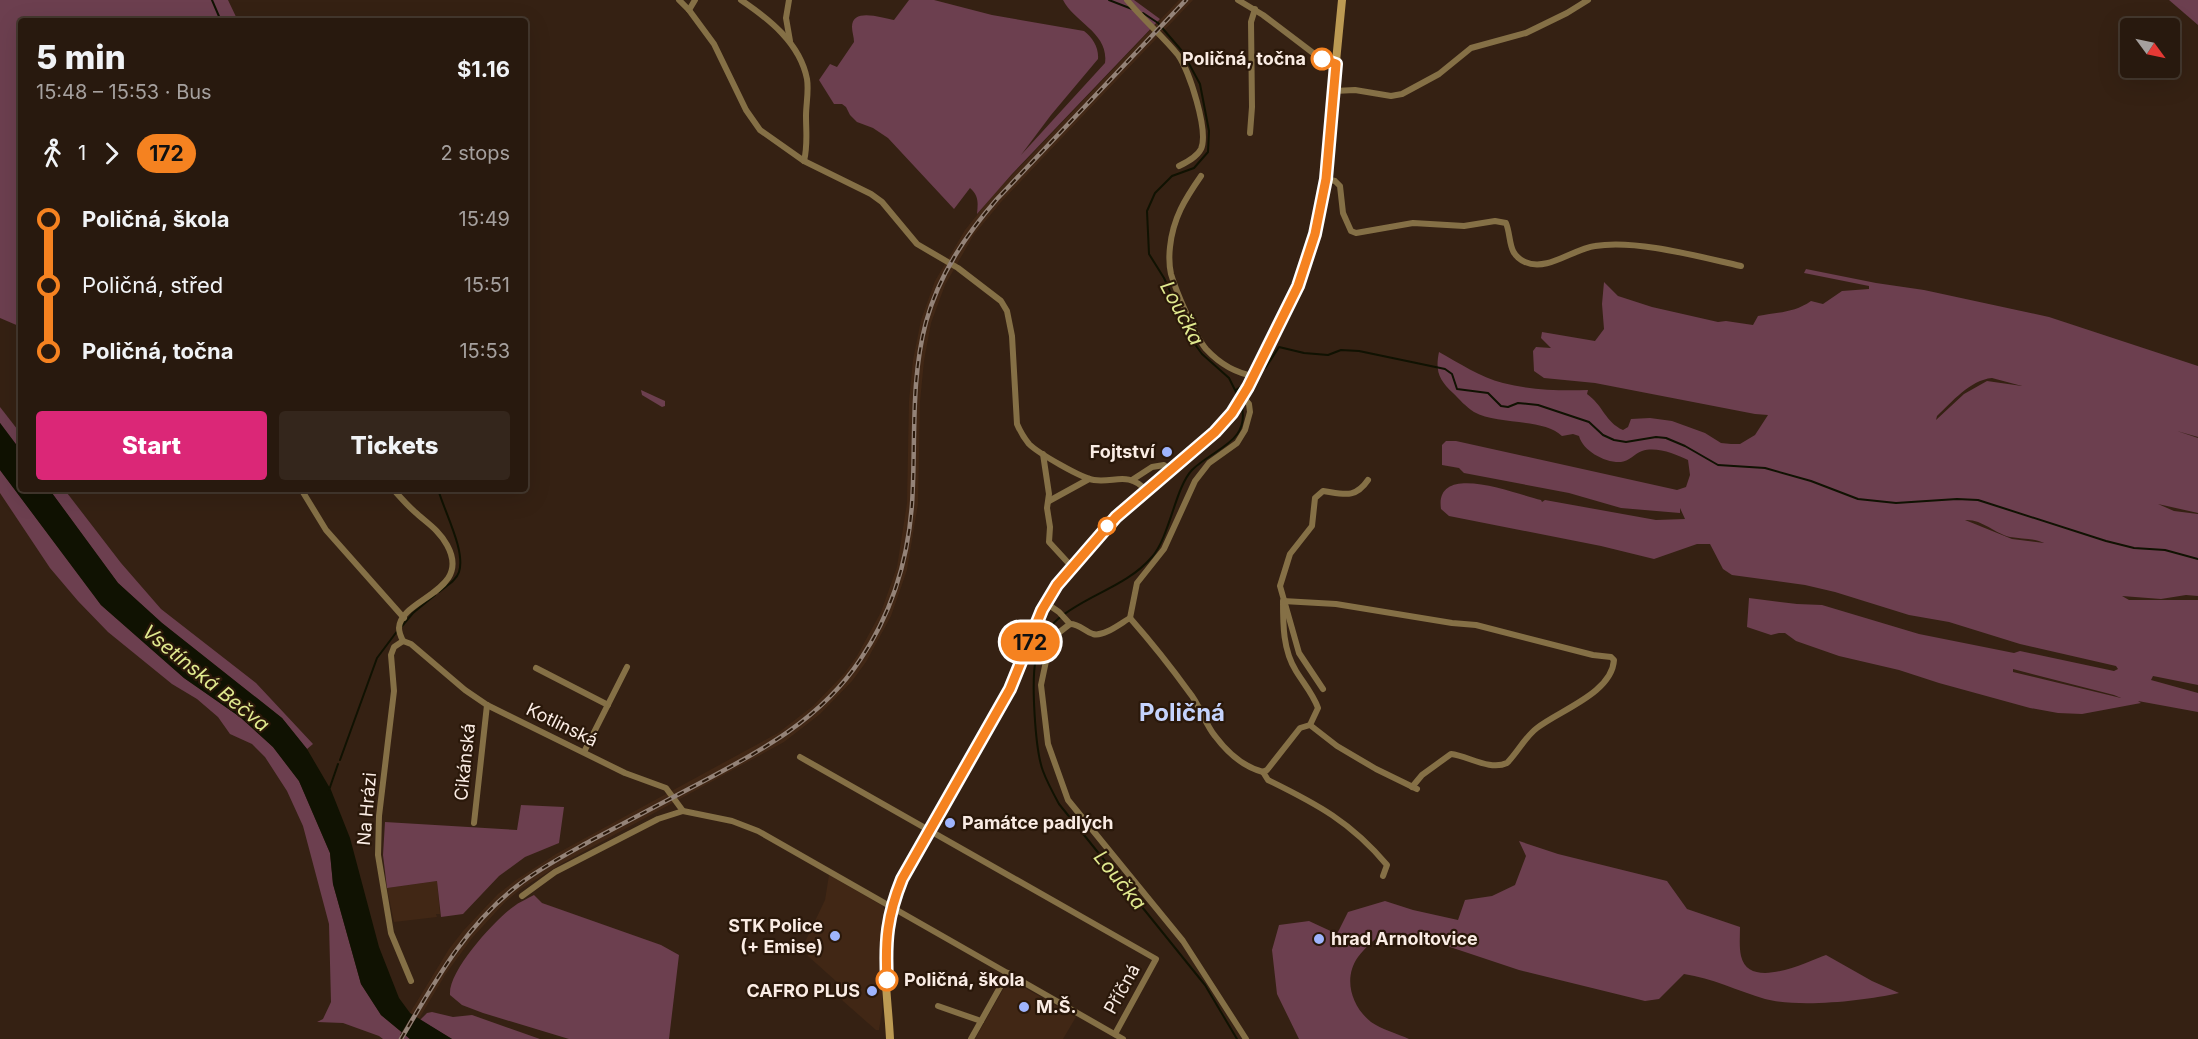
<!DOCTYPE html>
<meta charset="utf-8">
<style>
:root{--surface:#28190e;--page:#34261c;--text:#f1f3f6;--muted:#a5a09e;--line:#44382e;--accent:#db2777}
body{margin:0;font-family:Inter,sans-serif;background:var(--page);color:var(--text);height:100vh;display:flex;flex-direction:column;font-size:22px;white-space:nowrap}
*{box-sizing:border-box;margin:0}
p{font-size:20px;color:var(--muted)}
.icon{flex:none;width:33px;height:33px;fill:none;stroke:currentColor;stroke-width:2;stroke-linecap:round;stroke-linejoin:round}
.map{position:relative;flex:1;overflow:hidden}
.details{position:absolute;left:18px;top:18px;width:510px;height:474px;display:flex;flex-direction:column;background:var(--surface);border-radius:6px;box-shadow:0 6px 24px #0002,0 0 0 2px var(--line)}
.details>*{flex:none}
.badge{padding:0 12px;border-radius:20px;font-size:21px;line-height:39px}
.needle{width:39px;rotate:123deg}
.controls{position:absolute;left:2120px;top:18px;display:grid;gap:12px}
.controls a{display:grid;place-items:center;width:60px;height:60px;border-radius:6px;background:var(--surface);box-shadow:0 6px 24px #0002,0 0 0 2px var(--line);font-size:30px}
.map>.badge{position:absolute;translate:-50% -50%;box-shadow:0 0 0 3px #fff}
.legs{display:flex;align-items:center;gap:9px;height:66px;padding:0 18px;font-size:20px}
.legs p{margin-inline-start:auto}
.overview{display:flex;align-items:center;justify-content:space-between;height:102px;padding:0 18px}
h1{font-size:33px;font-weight:800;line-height:45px}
.primary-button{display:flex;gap:12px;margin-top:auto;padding:12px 18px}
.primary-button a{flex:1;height:69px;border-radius:6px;background:var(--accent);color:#fff;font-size:24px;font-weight:800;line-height:69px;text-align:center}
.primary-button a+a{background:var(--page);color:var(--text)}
ul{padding:0 18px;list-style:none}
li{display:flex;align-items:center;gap:21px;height:66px;font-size:22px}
li i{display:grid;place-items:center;width:9px;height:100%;margin:0 8px;background:currentColor}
li i::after{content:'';width:15px;height:15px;margin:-8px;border:4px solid;border-radius:50%;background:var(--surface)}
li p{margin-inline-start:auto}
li:first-child i{background:linear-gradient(#0000 50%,currentColor 0)}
li:last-child i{background:linear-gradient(currentColor 50%,#0000 0)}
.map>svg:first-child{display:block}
.built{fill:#412715}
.green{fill:#6c3f4f;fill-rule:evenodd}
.water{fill:#101202}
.pier{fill:#352113}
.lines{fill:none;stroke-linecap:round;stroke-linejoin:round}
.stream{stroke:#101202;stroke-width:2}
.minor{stroke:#857046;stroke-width:6}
.secondary{stroke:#bc9a53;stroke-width:8}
.rail-casing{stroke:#948378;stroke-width:4.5}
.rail{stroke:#2a180a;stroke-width:2;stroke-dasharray:7;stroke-linecap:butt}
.line-1-casing{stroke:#fff;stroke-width:14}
.line-1{stroke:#f58220;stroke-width:9}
.stop-1-dot{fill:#fff;stroke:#f58220;stroke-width:3}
.poi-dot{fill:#9eb4fd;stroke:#2a180a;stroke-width:2}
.labels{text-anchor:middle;stroke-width:4.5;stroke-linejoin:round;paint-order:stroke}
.stop-label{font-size:18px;font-weight:bold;fill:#faece4;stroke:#2a180a;text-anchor:end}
.poi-label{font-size:18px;font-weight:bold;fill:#faece4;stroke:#2a180a;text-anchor:end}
.street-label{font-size:18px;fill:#faece4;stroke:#2a180a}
.water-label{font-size:20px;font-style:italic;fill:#e0e98e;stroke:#2a180a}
.district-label{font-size:24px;font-weight:bold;fill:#c5d3fd;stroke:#2a180a}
</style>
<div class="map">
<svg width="2198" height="1039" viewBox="0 0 2198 1039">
<rect width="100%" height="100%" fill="#352113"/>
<!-- built -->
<g class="built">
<polygon points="1179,0 1193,0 1001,202 973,236 945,285 931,323 924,361 920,402 918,504 907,570 891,616 866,662 852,681 820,714 784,742 561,864 522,888 505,902 472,938 445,975 407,1039 394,1039 449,949 463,931 498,894 516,880 556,854 778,733 813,706 844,674 857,656 881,612 897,567 907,503 909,401 913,360 921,320 935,281 965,230 993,195"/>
<polygon points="829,875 883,906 886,912 883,926 882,1012 879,1030 876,1030 843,1001 840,997 837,982 808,956 805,942 825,900"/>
<polygon points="437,881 440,914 436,914 437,917 394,922 387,888"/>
<polygon points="1009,979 1076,1017 1063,1039 975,1039"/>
</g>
<!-- green -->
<g class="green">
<polygon points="0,0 228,0 238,21 21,21 21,327 0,318"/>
<path d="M909,0h25l58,15 92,16c9,7 15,17 14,28l-47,56 -30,40 84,-92c4,-30 -30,-40 -42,-63h71l26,19 -148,155 -35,40c1,-11 2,-18 -7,-26l-16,21 -66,-71 -15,-10 -16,-6 -7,-7 -4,-8 -4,-3h-8l-15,-24 11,-16 7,3 17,-25c0,-5 -2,-10 -2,-15 0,-20 30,-9 42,-7z"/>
<polygon points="2169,0 2198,0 2198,25"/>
<path d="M1806,269l70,14 48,7 125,27 149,49v71l-21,-6 21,7v75l-40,-9 16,7 24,3v82l-12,-1 -25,4 -39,-3 7,4h69v85l-45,-9 -2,4 47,13v19l-60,-11 3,2 -59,11 -24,-1 -28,-5 -91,-25 -40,-13 -60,-14 -43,-15 -11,-8h-6l-8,2 -24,-8 2,-29 48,6 25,1 97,29 95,19 6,-2 94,20 4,-2 -2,-3 -96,-22 -71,-22 -40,-7 -74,-23 -30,-7 -73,-10 -9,-6 -13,-25h-13l-43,15 -53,-13 -152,-30 -8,-7c-7,-49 77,-14 100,-9l1,2 3,-2 111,20 29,-1 -5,-11v5l-59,-5 -52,-15 -105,-20 -5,-5 -17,-3v-20l4,-4h10l221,49 9,-3 4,-12 -2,-15c-12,-6 -32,-14 -46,-9 -8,3 -12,10 -21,11 -16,1 -38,-11 -42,-26l-6,-2 -11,2c-18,-18 -65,-11 -88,-24 -8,-5 -15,-13 -21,-19 -14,-13 -18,-22 -14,-41 20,11 41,25 64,31 27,7 57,8 85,7l-1,4c16,11 18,28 36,36l5,-3 3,-8 19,-1 22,3 33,12 16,10 10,1h9l15,-9 13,-20 -13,-1 -160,-31 -51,-5 -10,-7 -1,-20 3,-4 15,1 -10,-10 1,-6 53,9 9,-12 -2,-25 2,-22 14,14 34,11 66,15 8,-1 27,4 5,-9c20,-4 36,-3 53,-15l12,3 19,-13 27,-2v-3l-65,-13zM1992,378l30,8 -35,-5 -23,13 -28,26 1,-4c15,-14 33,-36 55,-38zM1965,520c17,-1 29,13 45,17 12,2 23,1 34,6l-32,-4zM2013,669l101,26 7,3 -108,-26z"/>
<polygon points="641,390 665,401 665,406 662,407 642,395"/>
<polygon points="0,407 21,434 21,451 0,423"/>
<polygon points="0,470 101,605 184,678 240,717 273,747 299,781 330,853 333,884 361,984 381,1015 410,1039 383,1039 379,1036 343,1023 317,1022 323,1019 331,1002 329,924 303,826 287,791 265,757 252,744 230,734 218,717 197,699 172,684 108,632 78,601 50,568 0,493"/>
<polygon points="49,489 64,489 121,563 161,609 256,683 313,744 307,749 282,718 162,623 118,583"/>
<polygon points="521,805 564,807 559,843 525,857 499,876 463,914 441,917 437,881 387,888 383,855 385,822 517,830"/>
<path d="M1519,841l39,13 109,27 20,28 53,18c0,9 -1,20 1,29 8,35 66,6 85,-1l46,26 27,12c-35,8 -100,15 -134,6 -27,-8 -53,-21 -81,-25l-25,25 -14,2 -126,-31 -78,-26 -54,-11c-11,3 -22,15 -29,24 -15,21 -7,49 13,65 10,7 27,12 38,17h-110l-22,-45 -5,-44 7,-25 30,-4 28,13 11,-22 37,-11 28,9 45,10 7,-20 27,-4 23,-11 11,-29z"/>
<path d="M534,895l8,8 119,42 18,10 -10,84h-100l-86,-26 -21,-8 -12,-10c-2,-24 44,-74 63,-88 6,-5 14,-8 21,-12z"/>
<polygon points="432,1012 453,1017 472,1015 540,1039 452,1039 420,1020 427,1013"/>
</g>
<!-- water -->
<polygon class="water" points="0,423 21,451 21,489 49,489 118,583 162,623 282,718 307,749 331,790 350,838 379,947 399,998 410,1013 452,1039 410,1039 381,1015 361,984 333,884 330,853 299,781 273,747 240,717 184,678 101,605 0,470"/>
<!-- pier -->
<polygon class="pier" points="414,1012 418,1015 404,1038 400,1035"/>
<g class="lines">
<!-- stream -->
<g class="stream">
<polyline points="212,0 221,21"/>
<polyline points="1109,0 1132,9"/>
<polyline points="1143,13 1158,23 1182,51 1200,84 1209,131 1208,152 1194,168 1172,176 1155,193 1147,211 1149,254 1164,278 1194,343 1202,354 1229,378 1239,398"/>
<polyline points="1260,372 1266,367 1279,347 1304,353 1328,355 1341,350 1359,351 1445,369 1452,374 1457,389 1488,393 1501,406 1508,407 1518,403 1538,405 1589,422 1603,435 1614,440 1626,442 1656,437 1666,438 1685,446 1718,465 1765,468 1811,481 1858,499 1896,503 1957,499 1978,500 2106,541 2134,548 2165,550 2198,559"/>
<polyline points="1236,390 1246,383"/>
<path d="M438,489c6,22 28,62 21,83 -3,9 -13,14 -20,20"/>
<polyline points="402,626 413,613 435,595"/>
<polyline points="340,760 377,658 398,630"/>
<polyline points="329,790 338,764"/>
<path d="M1237,1039l-32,-54 -146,-181c-6,-11 -12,-22 -16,-33 -8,-21 -12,-91 -7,-113 4,-14 11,-30 22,-39 30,-25 68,-32 94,-62 18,-21 23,-69 40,-87 22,-22 60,-28 49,-67"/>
</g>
<!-- minor -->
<g class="minor">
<path d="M679,0l10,10 25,34 32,66 14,20 44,31 67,33 11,8 35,42 41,24 43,33 6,10 5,25 5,88c3,7 7,14 12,20 9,9 52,34 65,36 21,3 33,-9 52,10"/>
<path d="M741,0c28,19 59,43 66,79 2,12 -1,25 -1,37 0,16 2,29 -2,45"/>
<polyline points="789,0 786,18 790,41"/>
<path d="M1127,0c15,19 35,35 51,55 11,15 31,76 23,94 -4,8 -14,13 -22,17"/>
<polyline points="1238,0 1263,15 1321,59 1336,64"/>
<polyline points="689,10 695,0"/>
<polyline points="1334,91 1355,90 1391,96 1402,94 1439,74 1471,48 1526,33 1567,13 1588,0"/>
<polyline points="1250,133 1252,107 1251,22 1255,9"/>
<path d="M1201,176c-16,23 -28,42 -31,71 -1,9 -1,18 1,27 5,17 24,62 35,75 13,14 29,24 48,27"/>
<path d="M1326,179l9,2 5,5 3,27 8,18 5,2 57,-10 51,3 31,-5 11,2c6,15 1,31 19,39 22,10 48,-13 70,-16 41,-7 105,11 146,20"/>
<polyline points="1043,454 1049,494 1047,508 1050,527 1049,542 1072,567"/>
<polyline points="1132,480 1152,467 1164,465 1170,470"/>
<polyline points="301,489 326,530 404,618"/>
<path d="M393,489c7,8 14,16 22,23 12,11 24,18 32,33 26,47 -47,53 -48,83 0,4 2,9 4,13"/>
<polyline points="1049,501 1089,479"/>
<polyline points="1046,603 1059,612 1070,624 1057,634 1049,647 1041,685 1048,744 1068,800 1183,941 1246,1039"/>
<path d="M1130,618c21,24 41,49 59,74 11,13 16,32 26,44 12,16 29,31 48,36l4,-2 33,-42 10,-3 27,21 39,23 41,20"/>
<path d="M1070,624c10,0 14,7 23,10 11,3 28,-11 37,-16l7,-35 27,-34 31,-68 14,-18 28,-20 8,-13 5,-18 -1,-8 -6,-7"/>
<polyline points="403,641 411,644 465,690 487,705 625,773 666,788 683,811 732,821 758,831 1123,1039"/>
<polyline points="403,641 394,647 391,655 394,691 379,816 378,855 391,933 411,981"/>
<polyline points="536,668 608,705"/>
<path d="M1323,689l-24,-36 -19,-67 10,-32 22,-28 3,-28 8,-7c21,3 32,8 45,-11"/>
<path d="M1310,725l8,-17c-5,-14 -14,-24 -22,-37 -13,-21 -13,-46 -13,-70l53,3 116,19 24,2 117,30 18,2 3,3c-2,33 -54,50 -77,68 -12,9 -19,24 -30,35 -17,8 -39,-7 -56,-9l-29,21 -10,12"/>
<polyline points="584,752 627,667"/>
<polyline points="800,757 1156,959 1115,1034"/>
<path d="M1263,772l5,8c49,24 83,42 119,85l-4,11"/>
<polyline points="474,823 487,705"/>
<polyline points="522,896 555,872 658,819 683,811"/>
<polyline points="938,1006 981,1021"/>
<polyline points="971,1039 1008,973"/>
</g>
<!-- secondary -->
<path class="secondary" d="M890,1039c-2,-42 -11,-91 1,-132 4,-13 10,-26 17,-39l102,-179 32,-79 11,-19 63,-74 88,-74 18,-18 21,-28 28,-55 35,-77 16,-61 20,-204"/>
<!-- rail casing -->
<g class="rail-casing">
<path id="rail" d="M401,1039c33,-56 64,-113 116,-153 23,-18 50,-32 75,-46 36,-19 72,-38 108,-57 61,-32 121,-64 160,-123 32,-47 48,-100 52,-156 4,-61 -2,-122 14,-182 13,-47 39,-86 71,-123l189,-199"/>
</g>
<!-- rail -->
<use href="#rail" class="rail"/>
</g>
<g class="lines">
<!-- line-1 casing -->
<g class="line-1-casing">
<path id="line-1" d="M887,980c-2,-39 0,-64 15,-101l108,-190 32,-79 15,-25 59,-68 99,-85 17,-19 16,-26 50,-101 17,-52 11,-55 10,-115 -14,-5"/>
</g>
<!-- line-1 -->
<use href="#line-1" class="line-1"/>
</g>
<!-- markers -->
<g class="stop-1-dot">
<circle cx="1322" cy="59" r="10"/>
<circle cx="1107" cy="526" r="8"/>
<circle cx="887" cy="980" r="10"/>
</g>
<g class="poi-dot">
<circle cx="1167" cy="452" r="6"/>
<circle cx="950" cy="823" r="6"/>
<circle cx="835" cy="936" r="6"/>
<circle cx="1319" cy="939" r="6"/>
<circle cx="872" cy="991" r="6"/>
<circle cx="1024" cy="1007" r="6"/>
</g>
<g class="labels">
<!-- stop labels -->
<g class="stop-label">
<text x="1306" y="65">Poličná, točna</text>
<text x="904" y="986" text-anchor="start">Poličná, škola</text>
</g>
<!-- poi labels -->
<g class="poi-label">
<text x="1155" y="458">Fojtství</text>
<text x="962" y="829" text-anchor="start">Památce padlých</text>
<text x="823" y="932">STK Police<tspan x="823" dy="21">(+ Emise)</tspan></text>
<text x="1331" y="945" text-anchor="start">hrad Arnoltovice</text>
<text x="860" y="997">CAFRO PLUS</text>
<text x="1036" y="1013" text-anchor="start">M.Š.</text>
</g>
<!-- street labels -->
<g class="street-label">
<text transform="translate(562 725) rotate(26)" y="6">Kotlinská</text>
<text transform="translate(465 762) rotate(-84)" y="6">Cikánská</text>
<text transform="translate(367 809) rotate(-85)" y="6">Na Hrázi</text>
<text transform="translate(1122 989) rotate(-61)" y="6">Příčná</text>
</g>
<!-- water labels -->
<g class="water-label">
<text transform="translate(1182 313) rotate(62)" y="7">Loučka</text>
<text transform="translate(206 678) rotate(39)" y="7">Vsetínská Bečva</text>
<text transform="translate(1120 880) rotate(51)" y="7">Loučka</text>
</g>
<!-- district labels -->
<g class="district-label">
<text x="1182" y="721">Poličná</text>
</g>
</g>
</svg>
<div class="controls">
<a><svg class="needle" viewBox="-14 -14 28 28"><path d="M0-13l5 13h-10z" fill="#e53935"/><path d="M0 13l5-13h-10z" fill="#a5a09e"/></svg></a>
</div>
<b class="badge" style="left:1030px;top:642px;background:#f58220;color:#111">172</b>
<section class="details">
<div class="overview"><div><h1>5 min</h1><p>15:48 – 15:53 · Bus</p></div><b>$1.16</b></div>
<div class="legs"><svg class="icon" aria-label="walk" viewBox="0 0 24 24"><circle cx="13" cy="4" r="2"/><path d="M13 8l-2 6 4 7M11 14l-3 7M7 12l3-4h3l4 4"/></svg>1<svg class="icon" aria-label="forward" viewBox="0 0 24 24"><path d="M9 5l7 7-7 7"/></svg><b class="badge" style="background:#f58220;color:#111">172</b><p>2 stops</p></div>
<ul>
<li><i style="color:#f58220"></i><b>Poličná, škola</b><p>15:49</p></li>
<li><i style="color:#f58220"></i><span>Poličná, střed</span><p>15:51</p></li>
<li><i style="color:#f58220"></i><b>Poličná, točna</b><p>15:53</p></li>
</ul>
<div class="primary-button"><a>Start</a><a>Tickets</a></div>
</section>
</div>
